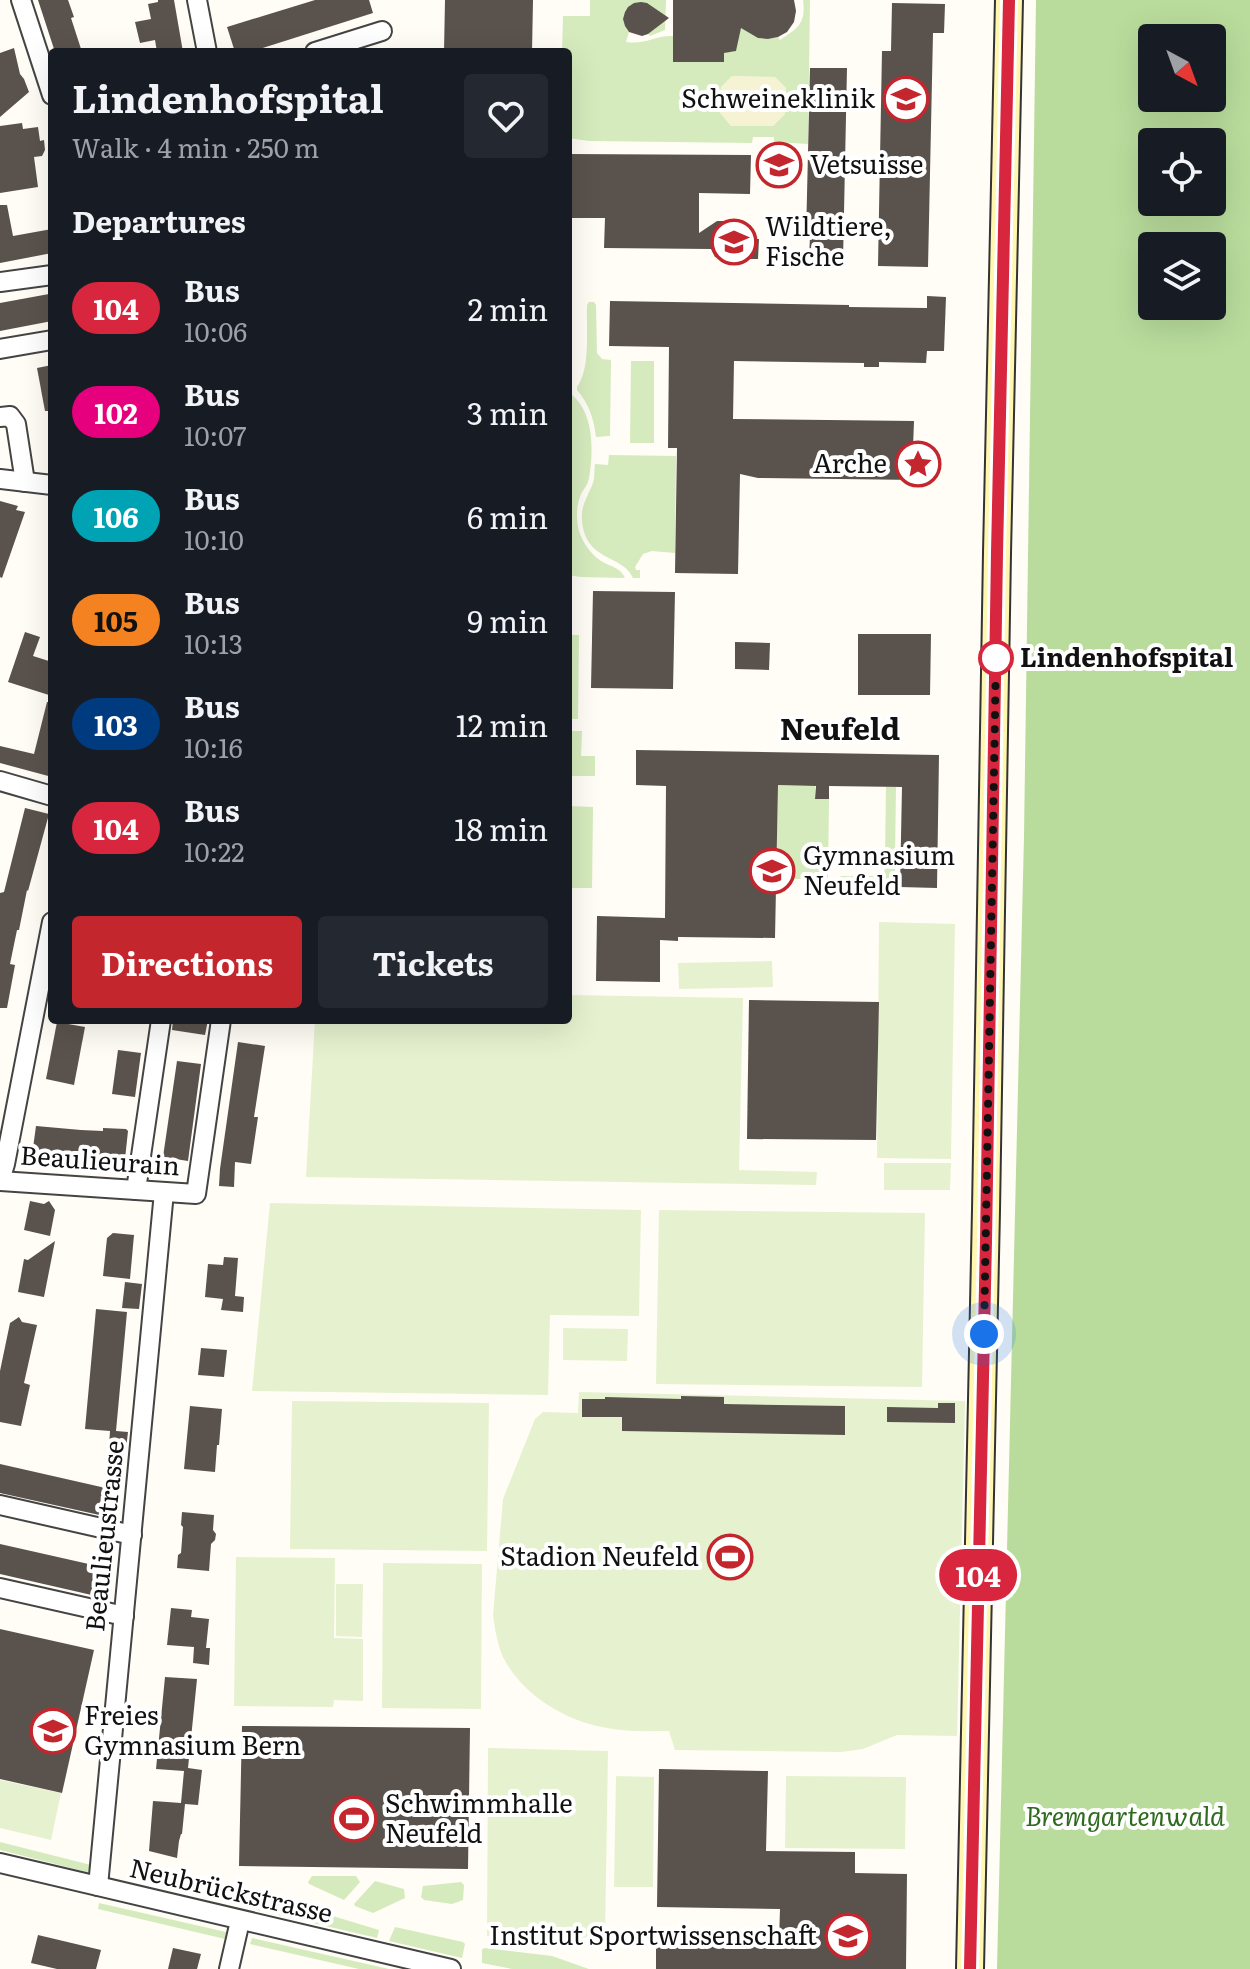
<!DOCTYPE html>
<meta charset="utf-8">
<style>
:root{--surface:#171b24;--page:#242831;--text:#f1f3f6;--muted:#9ea1a6;--accent:#c4262e}
body{margin:0;font-family:Literata,serif;background:var(--page);color:var(--text);height:100vh;display:flex;flex-direction:column;font-size:30px;white-space:nowrap}
*{box-sizing:border-box;margin:0}
p{font-size:26px;color:var(--muted)}
.icon{flex:none;width:44px;height:44px;fill:none;stroke:currentColor;stroke-width:2;stroke-linecap:round;stroke-linejoin:round}
.map{position:relative;flex:1;overflow:hidden}
.drawer{position:absolute;left:48px;top:48px;width:524px;height:976px;display:flex;flex-direction:column;background:var(--surface);border-radius:8px;box-shadow:0 8px 32px #0002}
.drawer>*{flex:none}
.badge{padding:0 16px;border-radius:26px;font-size:28px;line-height:52px}
.needle{width:52px;rotate:139deg}
.buttons{position:absolute;left:1138px;top:24px;display:grid;gap:16px}
.buttons a{display:grid;place-items:center;width:88px;height:88px;border-radius:8px;background:var(--surface);box-shadow:0 8px 32px #0002;font-size:40px}
.you{position:absolute;width:40px;height:40px;margin:-20px;border:6px solid #fff;border-radius:50%;background:#1a73e8;box-shadow:0 0 0 12px #1a73e833}
.map>.badge{position:absolute;translate:-50% -50%;box-shadow:0 0 0 4px #fff}
h2{padding:0 24px;font-size:30px;line-height:72px}
.round{display:grid;place-items:center;flex:none;width:84px;height:84px;border-radius:8px;background:var(--page)}
.headline{display:flex;align-items:center;justify-content:space-between;height:136px;padding:0 24px}
h1{font-size:38px;font-weight:700;line-height:60px}
.button{display:flex;gap:16px;margin-top:auto;padding:16px 24px}
.button a{flex:1;height:92px;border-radius:8px;background:var(--accent);color:#fff;font-size:32px;font-weight:700;line-height:92px;text-align:center}
.button a+a{background:var(--page);color:var(--text)}
ul{padding:0;list-style:none}
li{display:flex;align-items:center;gap:24px;height:104px;padding:0 24px}
li div{flex:1}
li b{display:block;font-size:30px}
li em{font-style:normal}
li .badge{min-width:88px;font-weight:700;text-align:center}
.map>svg:first-child{display:block}
.farmland{fill:#f6f3d4}
.green{fill:#d5ebbd;fill-rule:evenodd}
.forest{fill:#b9dc9c;fill-rule:evenodd}
.pitch{fill:#e6f2cf}
.building{fill:#5a524d}
.lines{fill:none;stroke-linecap:round;stroke-linejoin:round}
.street-casing{stroke:#444;stroke-width:22}
.secondary-casing{stroke:#333;stroke-width:30}
.street{stroke:#fff;stroke-width:18}
.secondary{stroke:#fff6b0;stroke-width:26}
.line-casing{stroke:#fff;stroke-width:18}
.line{stroke:#d7263d;stroke-width:12}
.walk{stroke:#111;stroke-width:8;stroke-dasharray:0 14.4}
.stop-dot{fill:#fff;stroke:#d7263d;stroke-width:4}
.labels{text-anchor:middle;stroke-width:8;stroke-linejoin:round;paint-order:stroke}
.poi-label{font-size:26px;fill:#111;stroke:#fff;text-anchor:start}
.stop-label{font-size:26px;font-weight:bold;fill:#111;stroke:#fff;text-anchor:start}
.street-label{font-size:26px;fill:#111;stroke:#fff}
.park-label{font-size:26px;font-style:italic;fill:#2f6b1f;stroke:#fff}
.quarter-label{font-size:30px;font-weight:bold;fill:#111;stroke:#fff}
</style>
<div class="map">
<svg width="1250" height="1969" viewBox="0 0 1250 1969">
<rect width="100%" height="100%" fill="#fffdf5"/>
<!-- farmland -->
<polygon class="farmland" points="732,76 775,77 786,88 785,114 773,126 731,126 720,114 721,87"/>
<!-- green -->
<g class="green">
<path d="M590,0h76l-1,30 -15,6 -2,-2 9,-10c0,-2 -1,-11 -1,-13 -9,-11 -45,-4 -27,21l-3,10c20,3 30,-7 47,-6v26h51v-14l8,4 3,-1 2,-4 -2,-47 23,38 10,1 10,-2 2,3c18,-12 26,-16 23,-40h7l-2,144 -34,-2v-5h-21l-1,6 -163,-2 -21,-3v-86h-6l1,-36h27zM732,76l43,1 11,11 -1,26 -12,12h-42l-11,-13 1,-26z"/>
<path d="M589,302h5l2,3 1,48 5,6 9,1 -1,76 -14,1c-2,-18 -7,-33 -19,-47v-3c14,-19 9,-58 10,-82z"/>
<polygon points="631,361 654,361 654,443 630,443"/>
<path d="M568,392c26,17 26,57 21,86 -1,6 -5,11 -8,16 -5,12 -5,25 -2,37 4,12 11,22 22,30 10,6 19,6 24,17l-44,-1 -13,-2z"/>
<path d="M609,455l67,1 -1,97 -23,-2 -9,3 -8,13 1,3h4v8h-7c-10,-24 -49,-16 -51,-59 -1,-14 6,-23 11,-36 2,-6 1,-13 2,-19l13,1z"/>
<polygon points="568,635 579,635 578,719 568,719"/>
<polygon points="568,731 582,731 581,756 595,756 595,776 568,776"/>
<polygon points="778,785 815,786 815,799 829,799 828,879 776,879"/>
<polygon points="886,787 896,787 895,856 885,856"/>
<polygon points="568,806 593,807 592,888 568,888"/>
<polygon points="885,865 895,865 895,887 840,886 840,876 884,876"/>
<polygon points="0,1842 91,1865 90,1871 87,1872 0,1850"/>
<polygon points="312,1876 356,1876 360,1882 344,1900 309,1884 308,1882"/>
<polygon points="375,1881 404,1889 405,1898 373,1913 355,1906 354,1904"/>
<polygon points="461,1882 464,1885 463,1900 452,1904 424,1900 421,1897 423,1886"/>
<polygon points="99,1903 226,1932 229,1936 225,1939 98,1909"/>
<polygon points="246,1903 300,1906 379,1930 377,1938 244,1907"/>
<polygon points="395,1927 463,1942 465,1944 462,1958 389,1941"/>
<polygon points="252,1938 389,1969 359,1969 250,1944"/>
<polygon points="484,1948 552,1956 589,1969 512,1969 482,1963 482,1950"/>
</g>
<!-- forest -->
<path class="forest" d="M1036,0h214v1969h-253l27,-1133zM1152,38h60v60h-60zM1152,142h60v60h-60zM1152,246h60v60h-60z"/>
<!-- pitch -->
<g class="pitch">
<polygon points="879,922 955,924 951,1159 877,1158"/>
<polygon points="772,961 773,987 679,989 678,963"/>
<polygon points="568,995 743,998 739,1170 817,1172 816,1185 306,1177 315,1020 568,1020"/>
<polygon points="884,1163 951,1163 950,1190 884,1190"/>
<polygon points="270,1203 641,1210 639,1316 550,1315 548,1395 252,1391"/>
<polygon points="659,1210 925,1213 922,1387 656,1384"/>
<polygon points="563,1328 628,1329 627,1361 563,1360"/>
<path d="M579,1392l386,9 -8,335 -60,-1 -34,14 -22,3 -166,-2 -6,-19c-19,0 -38,1 -56,-2 -43,-5 -90,-32 -110,-72 -6,-14 -8,-28 -10,-42l10,-116 32,-80 8,-7 35,1z"/>
<polygon points="292,1401 489,1403 487,1551 290,1549"/>
<polygon points="236,1557 335,1558 334,1638 363,1639 363,1701 334,1700 333,1707 234,1706"/>
<polygon points="383,1563 482,1564 481,1709 382,1708"/>
<polygon points="336,1584 363,1584 362,1637 336,1636"/>
<polygon points="488,1748 608,1751 605,1938 487,1936"/>
<polygon points="616,1776 654,1777 653,1887 614,1887"/>
<polygon points="786,1776 906,1777 905,1849 785,1848"/>
<polygon points="0,1780 61,1793 51,1840 0,1828"/>
</g>
<!-- building -->
<g class="building">
<polygon points="38,0 68,0 74,17 71,18 82,52 55,52"/>
<polygon points="158,0 174,0 183,52 157,52 155,40 140,43 135,22 151,19 148,4 158,2"/>
<polygon points="315,0 369,0 373,13 250,52 235,52 227,27"/>
<polygon points="445,0 533,0 532,52 444,52"/>
<polygon points="673,0 794,0 796,11 794,22 787,32 778,37 768,39 758,38 741,28 736,51 724,53 724,62 673,62"/>
<polygon points="641,2 647,3 669,18 648,34 642,36 629,32 625,26 623,19 625,12 628,7 634,3"/>
<polygon points="892,3 945,4 944,33 933,33 928,267 878,266 882,51 891,51"/>
<polygon points="14,48 20,74 24,79 29,92 0,117 0,53"/>
<polygon points="810,68 847,68 843,261 809,259 810,237 806,237"/>
<polygon points="22,123 23,129 38,127 40,141 44,140 45,150 42,156 34,157 38,187 0,193 0,126"/>
<polygon points="568,154 751,155 750,194 699,193 699,233 717,221 726,221 726,239 759,239 758,259 721,259 715,257 711,249 604,248 605,218 568,218"/>
<polygon points="0,205 7,205 13,236 52,229 52,253 0,263"/>
<polygon points="49,294 52,321 0,331 0,303"/>
<polygon points="927,296 946,297 944,351 927,351 926,363 879,362 879,367 864,367 864,363 734,361 733,419 914,421 913,448 918,448 917,480 758,478 740,474 738,574 675,573 677,448 668,448 669,347 609,346 610,301 849,305 849,307 927,308"/>
<polygon points="52,365 52,411 45,411 37,368"/>
<polygon points="0,501 18,506 16,510 25,512 2,578 0,577"/>
<polygon points="593,591 675,592 673,689 591,688"/>
<polygon points="25,632 40,637 33,656 52,662 52,696 8,682"/>
<polygon points="858,634 931,634 930,695 858,695"/>
<polygon points="735,642 770,643 769,670 735,669"/>
<polygon points="47,702 52,703 52,777 0,763 0,746 34,754"/>
<polygon points="636,750 939,755 937,888 900,887 902,787 829,786 829,799 815,799 816,786 778,785 775,938 678,937 678,941 660,940 660,982 596,981 597,916 665,918 666,786 636,785"/>
<polygon points="25,808 49,814 28,891 27,890 19,930 17,930 10,964 15,965 7,1008 0,1008 0,893 4,892"/>
<polygon points="749,1000 879,1002 876,1140 747,1139"/>
<polygon points="173,1020 208,1020 205,1035 172,1030"/>
<polygon points="57,1022 85,1027 74,1085 46,1079"/>
<polygon points="238,1042 265,1046 254,1117 258,1117 251,1164 235,1162 234,1187 219,1186 220,1169"/>
<polygon points="118,1050 141,1053 135,1097 112,1094"/>
<polygon points="177,1061 201,1064 188,1161 163,1157"/>
<polygon points="36,1126 81,1130 103,1131 103,1128 126,1129 128,1131 125,1159 32,1155"/>
<polygon points="30,1201 44,1204 49,1201 55,1210 50,1236 24,1230"/>
<polygon points="113,1233 134,1235 130,1279 103,1276 107,1238"/>
<polygon points="55,1241 44,1297 18,1292 24,1259 28,1260"/>
<polygon points="224,1257 238,1258 235,1296 244,1297 243,1312 221,1310 223,1299 205,1297 208,1264 223,1265"/>
<polygon points="125,1282 142,1284 139,1309 122,1308"/>
<polygon points="96,1309 127,1312 116,1431 128,1432 126,1449 109,1447 110,1431 85,1429"/>
<polygon points="19,1317 22,1322 37,1325 24,1383 30,1385 21,1426 0,1422 0,1371 10,1323"/>
<polygon points="201,1348 227,1350 224,1377 198,1375"/>
<polygon points="681,1396 724,1397 724,1404 845,1406 845,1435 622,1431 622,1417 582,1417 582,1399 605,1399 605,1397 681,1399"/>
<polygon points="938,1403 955,1403 955,1423 887,1422 887,1407 938,1408"/>
<polygon points="190,1406 222,1409 219,1445 217,1445 215,1472 184,1469"/>
<polygon points="0,1464 110,1489 104,1516 0,1493"/>
<polygon points="182,1512 214,1515 213,1530 216,1534 215,1540 211,1544 209,1571 177,1568 178,1555 181,1553 183,1527 181,1525"/>
<polygon points="0,1544 102,1567 96,1596 0,1574"/>
<polygon points="171,1608 192,1610 191,1617 209,1619 206,1648 210,1648 209,1665 193,1663 194,1647 167,1645"/>
<polygon points="0,1629 94,1650 62,1793 0,1779"/>
<polygon points="165,1677 197,1679 188,1768 202,1770 198,1805 185,1804 182,1834 181,1834 179,1841 177,1858 149,1851 153,1801 181,1803 184,1771 156,1769"/>
<polygon points="242,1726 470,1728 468,1869 239,1866"/>
<polygon points="659,1769 768,1771 766,1851 855,1852 855,1873 907,1874 906,1969 656,1969 656,1939 779,1941 780,1909 657,1907"/>
<polygon points="38,1935 101,1950 96,1969 57,1969 31,1963"/>
<polygon points="173,1948 201,1954 197,1969 168,1969"/>
</g>
<g class="lines">
<!-- street casing -->
<g class="street-casing">
<g id="street">
<polyline points="21,0 52,95"/>
<polyline points="197,0 207,52"/>
<polyline points="315,52 382,31"/>
<polyline points="0,282 52,275"/>
<polyline points="0,349 52,340"/>
<polyline points="0,417 10,416 16,424 25,482"/>
<polyline points="0,479 52,485"/>
<polyline points="0,781 52,796"/>
<polyline points="0,1180 5,1164 52,922"/>
<polyline points="0,1181 196,1194 221,1020"/>
<polyline points="136,1190 161,1020"/>
<polyline points="0,1505 132,1535"/>
<polyline points="0,1588 124,1616"/>
<polyline points="0,1863 451,1969"/>
<polyline points="98,1886 164,1192"/>
<polyline points="229,1969 240,1921"/>
</g>
</g>
<!-- secondary casing -->
<g class="secondary-casing">
<polyline id="secondary" points="970,1969 986,1210 997,553 1009,0"/>
</g>
<!-- street -->
<use href="#street" class="street"/>
<!-- secondary -->
<use href="#secondary" class="secondary"/>
</g>
<g class="lines">
<!-- line casing -->
<g class="line-casing">
<polyline id="line" points="970,1969 986,1241 997,553 1009,0"/>
</g>
<!-- line -->
<use href="#line" class="line"/>
<!-- walk -->
<polyline class="walk" points="984,1334 996,658"/>
</g>
<!-- icons -->
<defs>
<g id="university-ring" transform="scale(2.3)"><circle r="9.5" fill="#fff" stroke="#c4262e" stroke-width="1.5"/><path d="M0-5L7-2L0 1L-7-2ZM-4 1L0 2.5L4 1V4Q0 6-4 4Z" fill="#c4262e"/></g>
<g id="sight-ring" transform="scale(2.3)"><circle r="9.5" fill="#fff" stroke="#c4262e" stroke-width="1.5"/><path d="M0-6L1.8-2.2L6-1.7L2.9 1.2L3.7 5.4L0 3.3L-3.7 5.4L-2.9 1.2L-6-1.7L-1.8-2.2Z" fill="#c4262e"/></g>
<g id="school-ring" transform="scale(2.3)"><circle r="9.5" fill="#fff" stroke="#c4262e" stroke-width="1.5"/><path d="M0-5L7-2L0 1L-7-2ZM-4 1L0 2.5L4 1V4Q0 6-4 4Z" fill="#c4262e"/></g>
<g id="stadium-ring" transform="scale(2.3)"><circle r="9.5" fill="#fff" stroke="#c4262e" stroke-width="1.5"/><path d="M0-5a6.5 5 0 1 0 0 10a6.5 5 0 1 0 0-10ZM-3.5-1.8h7v3.6h-7Z" fill="#c4262e"/></g>
</defs>
<g fill-rule="evenodd">
<use href="#university-ring" x="906" y="99"/>
<use href="#university-ring" x="779" y="165"/>
<use href="#university-ring" x="734" y="242"/>
<use href="#sight-ring" x="918" y="464"/>
<use href="#school-ring" x="772" y="871"/>
<use href="#stadium-ring" x="730" y="1557"/>
<use href="#school-ring" x="53" y="1731"/>
<use href="#stadium-ring" x="354" y="1819"/>
<use href="#university-ring" x="848" y="1936"/>
</g>
<!-- markers -->
<circle class="stop-dot" cx="996" cy="658" r="16"/>
<g class="labels">
<!-- poi labels -->
<g class="poi-label">
<text x="875" y="108" text-anchor="end">Schweineklinik</text>
<text x="810" y="174">Vetsuisse</text>
<text x="765" y="236">Wildtiere,<tspan x="765" dy="30">Fische</tspan></text>
<text x="887" y="473" text-anchor="end">Arche</text>
<text x="803" y="865">Gymnasium<tspan x="803" dy="30">Neufeld</tspan></text>
<text x="699" y="1566" text-anchor="end">Stadion Neufeld</text>
<text x="84" y="1725">Freies<tspan x="84" dy="30">Gymnasium Bern</tspan></text>
<text x="385" y="1813">Schwimmhalle<tspan x="385" dy="30">Neufeld</tspan></text>
<text x="817" y="1945" text-anchor="end">Institut Sportwissenschaft</text>
</g>
<!-- stop labels -->
<g class="stop-label">
<text x="1020" y="667">Lindenhofspital</text>
</g>
<!-- street labels -->
<g class="street-label">
<text transform="translate(100 1161) rotate(4)" y="9">Beaulieurain</text>
<text transform="translate(105 1536) rotate(-84)" y="9">Beaulieustrasse</text>
<text transform="translate(231 1891) rotate(13)" y="9">Neubrückstrasse</text>
</g>
<!-- park labels -->
<g class="park-label">
<text x="1125" y="1826">Bremgartenwald</text>
</g>
<!-- quarter labels -->
<g class="quarter-label">
<text x="840" y="740">Neufeld</text>
</g>
</g>
</svg>
<div class="buttons">
<a><svg class="needle" viewBox="-14 -14 28 28"><path d="M0-13l5 13h-10z" fill="#e53935"/><path d="M0 13l5-13h-10z" fill="#9ea1a6"/></svg></a>
<a><svg class="icon" aria-label="locate" viewBox="0 0 24 24"><circle cx="12" cy="12" r="6"/><path d="M12 2v4M12 18v4M2 12h4M18 12h4"/></svg></a>
<a><svg class="icon" aria-label="layers" viewBox="0 0 24 24"><path d="M12 4l9 5-9 5-9-5zM3 14l9 5 9-5"/></svg></a>
</div>
<div class="you" style="left:984px;top:1334px"></div>
<b class="badge" style="left:978px;top:1575px;background:#d7263d;color:#fff">104</b>
<section class="drawer">
<div class="headline"><div><h1>Lindenhofspital</h1><p>Walk · 4 min · 250 m</p></div><a class="round"><svg class="icon" aria-label="heart" viewBox="0 0 24 24"><path d="M12 20l-8-8c-3-5 5-10 8-4 3-6 11-1 8 4z"/></svg></a></div>
<h2>Departures</h2>
<ul>
<li><span class="badge" style="background:#d7263d;color:#fff">104</span><div><b>Bus</b><p>10:06</p></div><em>2 min</em></li>
<li><span class="badge" style="background:#e6007e;color:#fff">102</span><div><b>Bus</b><p>10:07</p></div><em>3 min</em></li>
<li><span class="badge" style="background:#00a3b4;color:#fff">106</span><div><b>Bus</b><p>10:10</p></div><em>6 min</em></li>
<li><span class="badge" style="background:#f58220;color:#111">105</span><div><b>Bus</b><p>10:13</p></div><em>9 min</em></li>
<li><span class="badge" style="background:#003b80;color:#fff">103</span><div><b>Bus</b><p>10:16</p></div><em>12 min</em></li>
<li><span class="badge" style="background:#d7263d;color:#fff">104</span><div><b>Bus</b><p>10:22</p></div><em>18 min</em></li>
</ul>
<div class="button"><a>Directions</a><a>Tickets</a></div>
</section>
</div>
